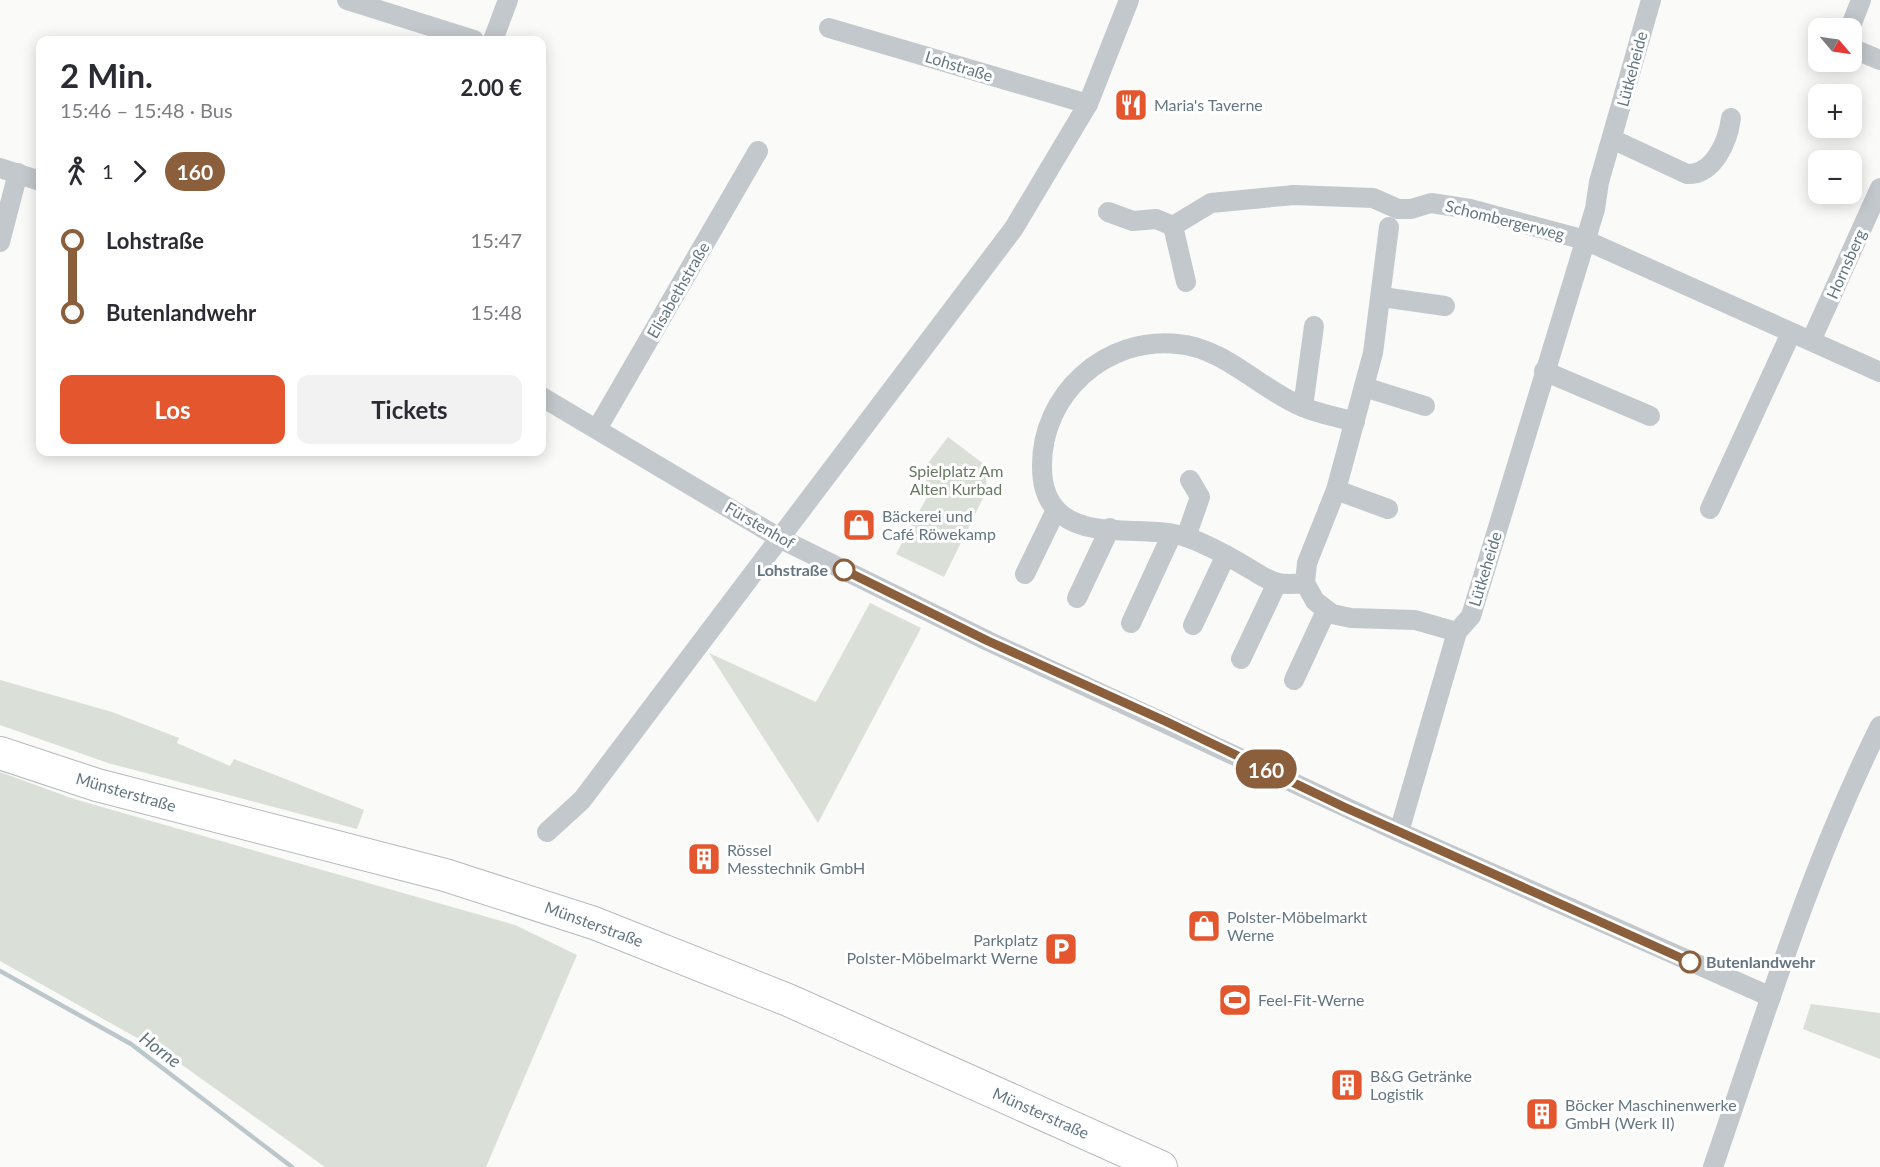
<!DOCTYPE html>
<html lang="de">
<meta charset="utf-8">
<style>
:root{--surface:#fff;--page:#f2f2f3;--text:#2b2b33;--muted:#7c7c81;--accent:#e4572e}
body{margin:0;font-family:Lato,sans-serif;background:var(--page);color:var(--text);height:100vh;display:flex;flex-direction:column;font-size:22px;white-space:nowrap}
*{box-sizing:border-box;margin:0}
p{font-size:20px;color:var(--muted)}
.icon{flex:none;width:33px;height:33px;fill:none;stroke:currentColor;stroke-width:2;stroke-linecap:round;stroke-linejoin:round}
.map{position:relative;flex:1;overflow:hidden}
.side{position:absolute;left:36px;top:36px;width:510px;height:420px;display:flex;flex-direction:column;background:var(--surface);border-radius:12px;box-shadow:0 3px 15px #0003}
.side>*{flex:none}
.badge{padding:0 12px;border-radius:20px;font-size:21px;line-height:39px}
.needle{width:39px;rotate:119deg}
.fabs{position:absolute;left:1808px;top:18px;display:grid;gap:12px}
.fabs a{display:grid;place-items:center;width:54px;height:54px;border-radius:12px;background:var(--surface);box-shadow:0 3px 15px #0003;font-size:30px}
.map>.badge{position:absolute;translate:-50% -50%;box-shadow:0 0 0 3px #fff}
.legs{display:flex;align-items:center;gap:9px;height:66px;padding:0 24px;font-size:20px}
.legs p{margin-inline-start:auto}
.overview{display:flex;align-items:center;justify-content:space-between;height:102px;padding:0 24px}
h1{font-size:33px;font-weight:700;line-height:45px}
.action{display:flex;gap:12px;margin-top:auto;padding:12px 24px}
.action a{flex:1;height:69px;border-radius:12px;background:var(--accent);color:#fff;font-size:24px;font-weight:700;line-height:69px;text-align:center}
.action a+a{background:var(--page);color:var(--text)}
ul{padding:0 24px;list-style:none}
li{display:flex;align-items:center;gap:21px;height:72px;font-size:22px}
li i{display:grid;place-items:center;width:9px;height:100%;margin:0 8px;background:currentColor}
li i::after{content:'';width:15px;height:15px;margin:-8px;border:4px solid;border-radius:50%;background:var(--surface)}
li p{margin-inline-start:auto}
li:first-child i{background:linear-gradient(#0000 50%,currentColor 0)}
li:last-child i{background:linear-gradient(currentColor 50%,#0000 0)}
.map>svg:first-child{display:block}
.green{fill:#dadfd7}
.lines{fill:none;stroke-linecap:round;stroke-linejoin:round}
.stream{stroke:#bbc7cb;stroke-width:4.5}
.primary-casing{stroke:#b5babe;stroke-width:34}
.street{stroke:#c3c8cc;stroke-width:20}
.primary{stroke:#fff;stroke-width:32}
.line-1-casing{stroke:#fff;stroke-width:14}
.line-1{stroke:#8b5e3c;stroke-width:9}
.stop-1-dot{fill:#fff;stroke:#8b5e3c;stroke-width:3}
.labels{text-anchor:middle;stroke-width:6;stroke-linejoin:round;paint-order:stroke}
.street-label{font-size:16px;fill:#657683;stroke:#fff}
.poi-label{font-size:16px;fill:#657683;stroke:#fff;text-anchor:start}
.park-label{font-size:16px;fill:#687a64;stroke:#fff}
.stop-label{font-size:16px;font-weight:bold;fill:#657683;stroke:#fff;text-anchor:end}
.water-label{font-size:18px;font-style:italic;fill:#60757c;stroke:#fff}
</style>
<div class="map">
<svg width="1880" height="1167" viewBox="0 0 1880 1167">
<rect width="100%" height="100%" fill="#fafaf8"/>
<!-- green -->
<g class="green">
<polygon points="948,437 985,465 987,490 944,577 896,554 927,497 925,467"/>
<polygon points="870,603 921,628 818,823 709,653 816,702"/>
<polygon points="0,680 112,712 179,738 177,743 230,766 234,759 364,810 357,829 108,763 0,725"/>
<polygon points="0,772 74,799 515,925 577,955 486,1167 325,1167 171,1057 0,961"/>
<polygon points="1811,1004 1880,1013 1880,1059 1803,1029"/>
</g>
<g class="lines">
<!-- stream -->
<polyline class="stream" points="0,971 131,1044 292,1167"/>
<!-- primary casing -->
<g class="primary-casing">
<polyline id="primary" points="0,753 97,785 445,875 594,923 788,1000 1161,1167"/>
</g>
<!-- street -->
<g class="street">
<polyline points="347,0 474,40"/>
<polyline points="829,28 1088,104"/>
<polyline points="1850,28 1861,0"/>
<polyline points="493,40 508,0"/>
<polyline points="1851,48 1880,60"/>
<path d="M1612,139l75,35c27,1 41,-33 44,-56"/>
<polyline points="0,168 40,181"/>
<polyline points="1108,212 1133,221 1156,219 1173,226 1211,203 1294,195 1373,198 1398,209 1411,209 1431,203 1470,209 1585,240 1880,372"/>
<polyline points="1173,226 1186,282"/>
<polyline points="1389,227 1373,353 1336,490 1307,563 1305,583 1315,601 1332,614 1351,618 1415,620 1457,632"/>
<polyline points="0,242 18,173"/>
<polyline points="1382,297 1445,306"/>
<polyline points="1811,341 1880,188"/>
<polyline points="1544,371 1650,416"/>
<polyline points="1364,387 1425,406"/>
<polyline points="542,397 781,539 988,641 1399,832 1771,997"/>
<polyline points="1303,407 1314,326"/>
<polyline points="597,429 758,151"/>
<polyline points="1336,490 1388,509"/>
<polyline points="1710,509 1791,333"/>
<polyline points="1186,537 1200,497 1190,480"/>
<polyline points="1025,574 1056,510"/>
<path d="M1305,583c-9,1 -18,2 -27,0 -10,-2 -19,-9 -28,-14 -20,-12 -39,-23 -61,-31 -37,-14 -95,2 -127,-23 -15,-12 -20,-30 -20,-48 -1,-73 64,-131 136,-123 47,4 83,46 125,63 16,7 35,10 52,15"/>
<polyline points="1077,598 1110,528"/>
<polyline points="1131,623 1172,534"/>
<polyline points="1193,625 1226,555"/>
<polyline points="1241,659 1277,583"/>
<polyline points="1294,680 1326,611"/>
<polyline points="547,832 582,800 1014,228 1088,104 1129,0"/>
<polyline points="1399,832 1457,632 1471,616 1595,209 1599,182 1651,0"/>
<path d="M1713,1167c51,-148 97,-301 167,-441"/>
</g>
<!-- primary -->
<use href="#primary" class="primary"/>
</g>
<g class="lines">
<!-- line-1 casing -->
<g class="line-1-casing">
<polyline id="line-1" points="844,570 988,641 1165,721 1344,807 1690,962"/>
</g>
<!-- line-1 -->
<use href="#line-1" class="line-1"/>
</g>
<!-- icons -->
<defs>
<g id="restaurant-square" transform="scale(1.725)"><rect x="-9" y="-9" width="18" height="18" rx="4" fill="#e4572e" stroke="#fff"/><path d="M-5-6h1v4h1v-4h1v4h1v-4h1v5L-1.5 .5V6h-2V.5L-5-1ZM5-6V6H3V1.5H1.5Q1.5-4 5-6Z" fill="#fff"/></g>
<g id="shop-square" transform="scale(1.725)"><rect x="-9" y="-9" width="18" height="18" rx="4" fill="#e4572e" stroke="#fff"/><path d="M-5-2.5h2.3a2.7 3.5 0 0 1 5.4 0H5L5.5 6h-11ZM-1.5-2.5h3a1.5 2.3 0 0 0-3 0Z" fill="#fff"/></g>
<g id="building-square" transform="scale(1.725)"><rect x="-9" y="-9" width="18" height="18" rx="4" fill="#e4572e" stroke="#fff"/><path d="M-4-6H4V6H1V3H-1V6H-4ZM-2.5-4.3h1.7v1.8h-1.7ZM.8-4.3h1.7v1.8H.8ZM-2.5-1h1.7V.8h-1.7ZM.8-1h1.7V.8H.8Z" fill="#fff"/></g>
<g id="parking-square" transform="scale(1.725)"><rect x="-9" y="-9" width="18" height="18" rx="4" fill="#e4572e" stroke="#fff"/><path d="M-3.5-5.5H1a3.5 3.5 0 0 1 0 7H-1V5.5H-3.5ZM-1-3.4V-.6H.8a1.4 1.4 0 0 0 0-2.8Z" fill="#fff"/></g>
<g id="stadium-square" transform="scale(1.725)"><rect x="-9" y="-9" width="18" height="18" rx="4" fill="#e4572e" stroke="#fff"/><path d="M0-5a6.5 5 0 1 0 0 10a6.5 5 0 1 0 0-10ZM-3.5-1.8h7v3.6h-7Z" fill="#fff"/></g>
</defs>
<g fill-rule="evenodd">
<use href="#restaurant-square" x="1131" y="105"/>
<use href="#shop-square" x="859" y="525"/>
<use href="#building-square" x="704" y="859"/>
<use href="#shop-square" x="1204" y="926"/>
<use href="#parking-square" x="1061" y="949"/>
<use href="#stadium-square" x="1235" y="1000"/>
<use href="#building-square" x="1347" y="1085"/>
<use href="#building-square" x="1542" y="1114"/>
</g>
<!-- markers -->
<g class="stop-1-dot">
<circle cx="844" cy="570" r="10"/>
<circle cx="1690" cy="962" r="10"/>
</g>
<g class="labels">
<!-- street labels -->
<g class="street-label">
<text transform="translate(959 66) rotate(17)" y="6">Lohstraße</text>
<text transform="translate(1632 69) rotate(-75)" y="6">Lütkeheide</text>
<text transform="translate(1505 220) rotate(14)" y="6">Schombergerweg</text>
<text transform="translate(1846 264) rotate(-66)" y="6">Hornsberg</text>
<text transform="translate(678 290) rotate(-60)" y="6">Elisabethstraße</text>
<text transform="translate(760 525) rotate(30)" y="6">Fürstenhof</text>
<text transform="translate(1485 569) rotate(-73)" y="6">Lütkeheide</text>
<text transform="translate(126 792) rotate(16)" y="6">Münsterstraße</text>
<text transform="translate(594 924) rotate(20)" y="6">Münsterstraße</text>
<text transform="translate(1041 1113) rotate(24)" y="6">Münsterstraße</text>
</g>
<!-- poi labels -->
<g class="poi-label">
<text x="1154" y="111">Maria's Taverne</text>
<text x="882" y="522">Bäckerei und<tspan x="882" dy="18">Café Röwekamp</tspan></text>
<text x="727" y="856">Rössel<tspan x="727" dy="18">Messtechnik GmbH</tspan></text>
<text x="1227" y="923">Polster-Möbelmarkt<tspan x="1227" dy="18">Werne</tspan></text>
<text x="1038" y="946" text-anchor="end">Parkplatz<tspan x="1038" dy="18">Polster-Möbelmarkt Werne</tspan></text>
<text x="1258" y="1006">Feel-Fit-Werne</text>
<text x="1370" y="1082">B&amp;G Getränke<tspan x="1370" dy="18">Logistik</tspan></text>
<text x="1565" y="1111">Böcker Maschinenwerke<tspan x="1565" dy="18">GmbH (Werk II)</tspan></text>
</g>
<!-- park labels -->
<g class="park-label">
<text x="956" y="477">Spielplatz Am<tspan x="956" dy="18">Alten Kurbad</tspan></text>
</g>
<!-- stop labels -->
<g class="stop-label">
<text x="828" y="576">Lohstraße</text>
<text x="1706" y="968" text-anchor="start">Butenlandwehr</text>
</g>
<!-- water labels -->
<g class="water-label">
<text transform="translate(160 1050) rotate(37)" y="6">Horne</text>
</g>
</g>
</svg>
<div class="fabs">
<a><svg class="needle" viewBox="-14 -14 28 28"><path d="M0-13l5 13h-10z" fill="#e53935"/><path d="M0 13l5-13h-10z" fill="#7c7c81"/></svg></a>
<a>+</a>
<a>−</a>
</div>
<b class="badge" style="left:1266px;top:769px;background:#8b5e3c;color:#fff">160</b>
<section class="side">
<div class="overview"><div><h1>2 Min.</h1><p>15:46 – 15:48 · Bus</p></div><b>2.00 €</b></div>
<div class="legs"><svg class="icon" aria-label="walk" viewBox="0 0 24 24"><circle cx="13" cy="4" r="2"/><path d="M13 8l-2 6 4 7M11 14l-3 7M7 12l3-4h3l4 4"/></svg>1<svg class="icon" aria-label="forward" viewBox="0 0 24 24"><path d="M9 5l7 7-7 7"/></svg><b class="badge" style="background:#8b5e3c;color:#fff">160</b></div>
<ul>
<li><i style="color:#8b5e3c"></i><b>Lohstraße</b><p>15:47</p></li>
<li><i style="color:#8b5e3c"></i><b>Butenlandwehr</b><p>15:48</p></li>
</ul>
<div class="action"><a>Los</a><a>Tickets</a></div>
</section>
</div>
